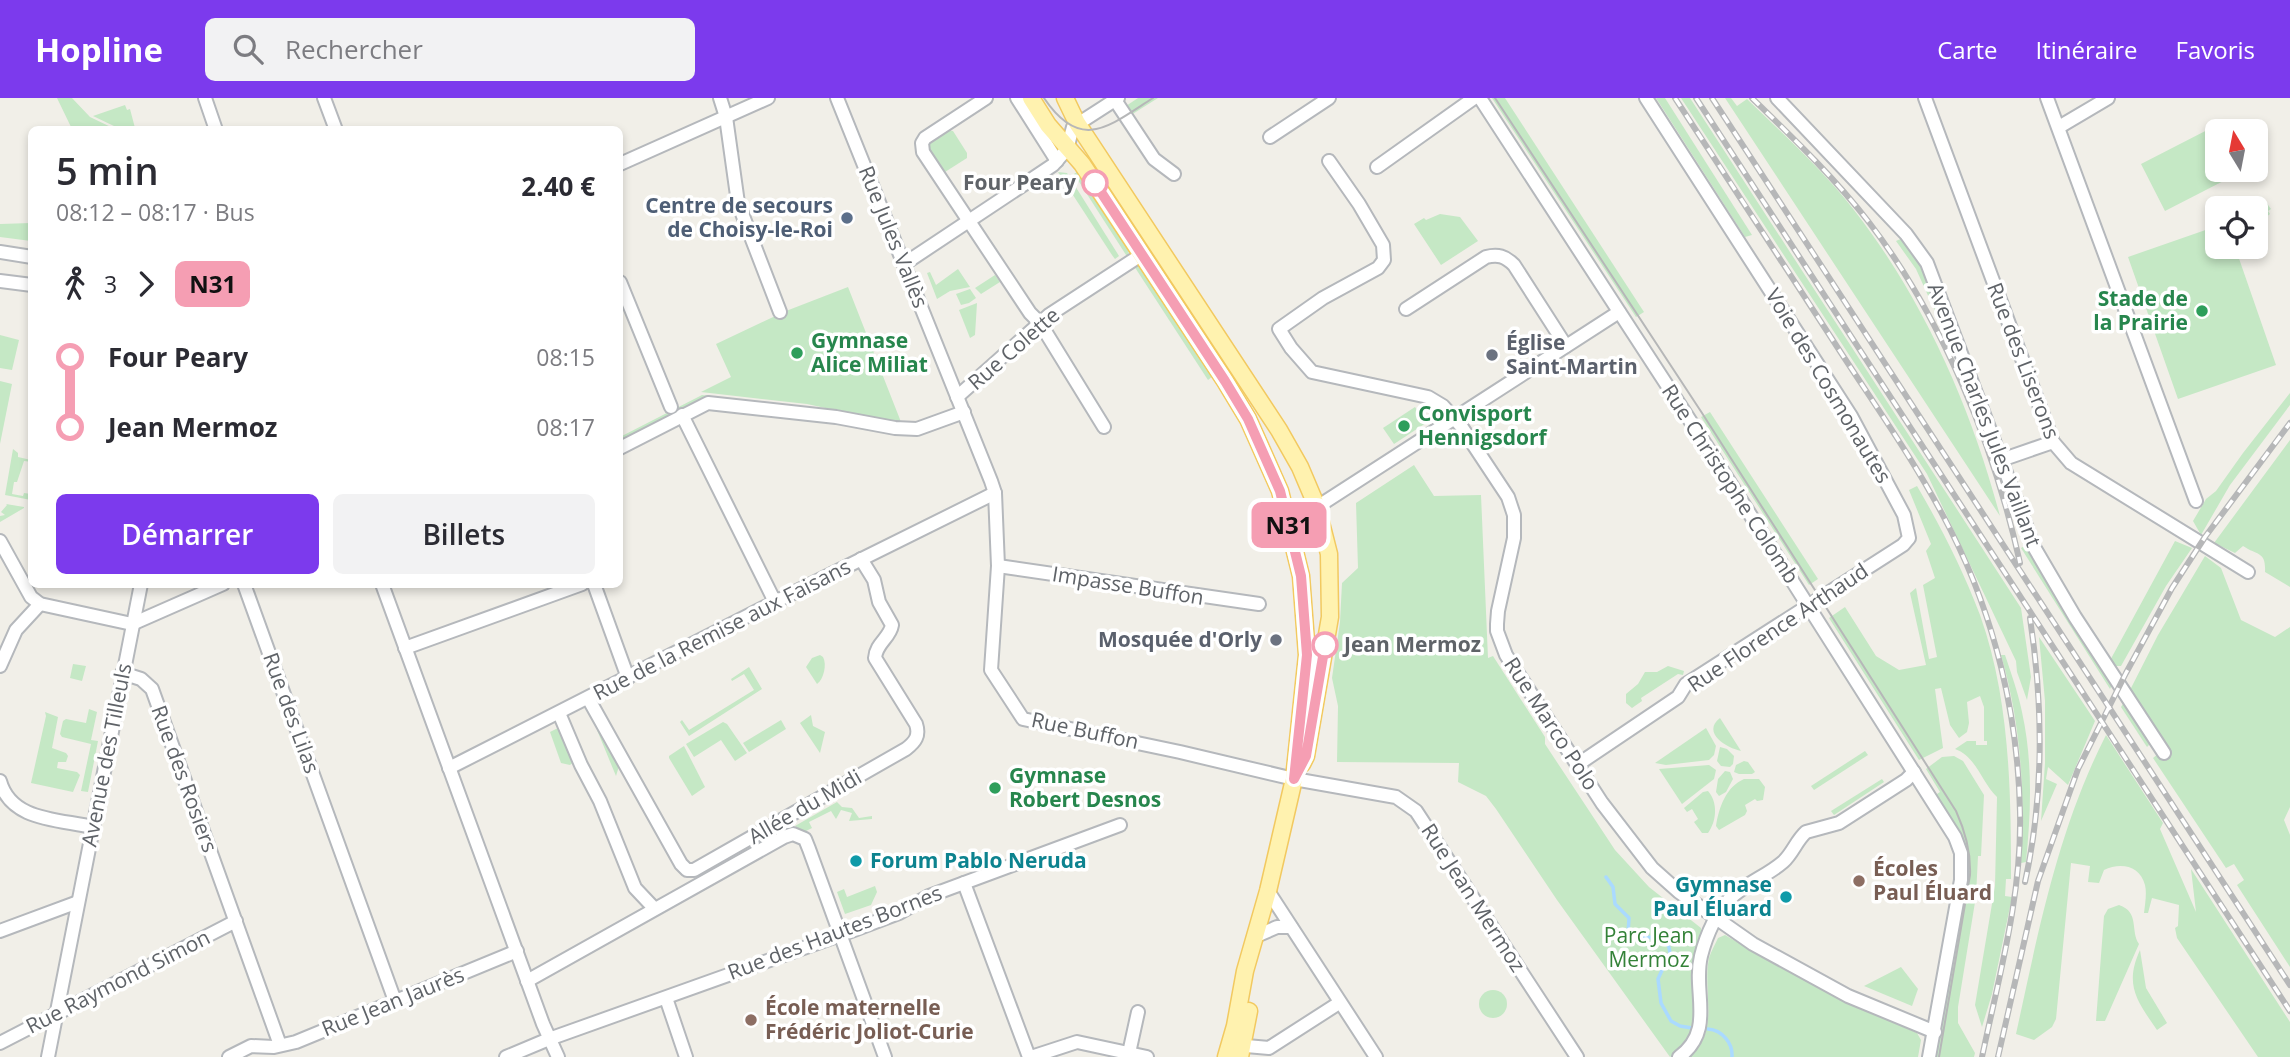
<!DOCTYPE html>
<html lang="fr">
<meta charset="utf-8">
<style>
:root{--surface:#fff;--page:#f2f2f3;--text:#2b2b33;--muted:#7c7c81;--accent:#7c3aed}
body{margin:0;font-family:"Open Sans",sans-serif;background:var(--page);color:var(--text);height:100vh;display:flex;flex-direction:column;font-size:26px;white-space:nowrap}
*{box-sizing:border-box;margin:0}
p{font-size:23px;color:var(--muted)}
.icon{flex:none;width:38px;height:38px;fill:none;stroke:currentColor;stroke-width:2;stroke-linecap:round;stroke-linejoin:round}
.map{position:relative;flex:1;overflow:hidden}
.details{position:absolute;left:28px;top:28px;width:595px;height:462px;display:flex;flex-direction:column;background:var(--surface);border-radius:10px;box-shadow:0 4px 10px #0003}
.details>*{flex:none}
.badge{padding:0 14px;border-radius:10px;font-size:24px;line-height:46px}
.needle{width:46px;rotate:350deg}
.tools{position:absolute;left:2205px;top:21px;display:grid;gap:14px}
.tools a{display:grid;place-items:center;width:63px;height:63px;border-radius:10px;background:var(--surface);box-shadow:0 4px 10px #0003;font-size:35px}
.map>.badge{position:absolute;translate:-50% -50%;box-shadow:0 0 0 4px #fff}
.legs{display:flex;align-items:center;gap:10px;height:77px;padding:0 28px;font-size:23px}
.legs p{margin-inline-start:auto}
.summary{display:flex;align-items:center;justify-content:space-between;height:119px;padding:0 28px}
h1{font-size:38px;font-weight:600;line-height:52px}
.cta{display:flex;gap:14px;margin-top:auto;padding:14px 28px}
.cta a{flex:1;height:80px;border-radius:10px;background:var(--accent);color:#fff;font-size:28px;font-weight:600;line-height:80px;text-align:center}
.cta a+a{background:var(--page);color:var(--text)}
ul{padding:0 28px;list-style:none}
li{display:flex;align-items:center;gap:24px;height:70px;font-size:26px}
li i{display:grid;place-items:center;width:10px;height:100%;margin:0 9px;background:currentColor}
li i::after{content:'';width:18px;height:18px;margin:-9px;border:5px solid;border-radius:50%;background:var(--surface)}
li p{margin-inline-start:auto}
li:first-child i{background:linear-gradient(#0000 50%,currentColor 0)}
li:last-child i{background:linear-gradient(currentColor 50%,#0000 0)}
header{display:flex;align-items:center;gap:42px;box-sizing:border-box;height:98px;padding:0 35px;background:var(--accent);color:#fff}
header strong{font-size:33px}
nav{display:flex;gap:38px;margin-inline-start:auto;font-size:24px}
.search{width:490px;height:63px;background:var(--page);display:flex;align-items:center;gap:18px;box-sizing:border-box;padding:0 24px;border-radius:10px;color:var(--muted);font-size:26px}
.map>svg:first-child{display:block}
.green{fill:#c5e8c5}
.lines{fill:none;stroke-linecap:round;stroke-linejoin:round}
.stream{stroke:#aadaff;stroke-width:3.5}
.minor-casing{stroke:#b5b8bc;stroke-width:16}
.major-casing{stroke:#f2c960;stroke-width:19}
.minor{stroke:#fff;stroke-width:12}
.major{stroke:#fff2af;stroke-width:16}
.tram{stroke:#b6b7b8;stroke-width:2}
.rail-casing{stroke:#b6b7b8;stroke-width:6}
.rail{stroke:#fff;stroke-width:3.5;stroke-dasharray:10;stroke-linecap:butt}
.line-1-casing{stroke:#fff;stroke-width:16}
.line-1{stroke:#f59eb3;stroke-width:10}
.stop-1-dot{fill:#fff;stroke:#f59eb3;stroke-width:3.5}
.service-dot{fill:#5c6f8a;stroke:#fff;stroke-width:2.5}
.leisure-dot{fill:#2e9e5b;stroke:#fff;stroke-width:2.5}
.worship-dot{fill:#6b7280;stroke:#fff;stroke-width:2.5}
.culture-dot{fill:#0f9aa8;stroke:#fff;stroke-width:2.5}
.education-dot{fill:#8d6e63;stroke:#fff;stroke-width:2.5}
.labels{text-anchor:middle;stroke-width:7;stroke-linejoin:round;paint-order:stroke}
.stop-label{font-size:21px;font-weight:bold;fill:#5f6368;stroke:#fff;text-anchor:end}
.service-label{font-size:21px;font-weight:bold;fill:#4e5e75;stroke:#fff;text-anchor:end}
.street-label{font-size:21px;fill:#5f6368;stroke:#fff}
.leisure-label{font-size:21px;font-weight:bold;fill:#27864d;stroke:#fff;text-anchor:start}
.worship-label{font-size:21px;font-weight:bold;fill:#5b616d;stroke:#fff;text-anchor:start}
.culture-label{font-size:21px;font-weight:bold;fill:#0d838f;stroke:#fff;text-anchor:start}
.education-label{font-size:21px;font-weight:bold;fill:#785e54;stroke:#fff;text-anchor:start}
.park-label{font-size:21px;fill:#348238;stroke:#fff}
</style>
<header>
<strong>Hopline</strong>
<div class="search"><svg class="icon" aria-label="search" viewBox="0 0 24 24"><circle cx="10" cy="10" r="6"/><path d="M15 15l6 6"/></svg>Rechercher</div>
<nav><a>Carte</a><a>Itinéraire</a><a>Favoris</a></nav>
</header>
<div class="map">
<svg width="2290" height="959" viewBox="0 0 2290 959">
<rect width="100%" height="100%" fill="#f1efe8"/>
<!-- green -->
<g class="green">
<polygon points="57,0 72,0 90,19 115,31 72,31"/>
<polygon points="1138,0 1158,0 1131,17 1126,8"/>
<polygon points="1492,0 1505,0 1644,214 1636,219"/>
<polygon points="1656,0 1665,0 1752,137 1745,139"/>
<polygon points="1681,0 1690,0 2021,510 2031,579 2027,602 2017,574 2016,563 1927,376"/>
<path d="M1725,0h6l6,8 10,-7c36,35 76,71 107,111 70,90 117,197 146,306z"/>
<polygon points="125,7 127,12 130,11 135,30 116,29 93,18"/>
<polygon points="2215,28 2217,33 2217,72 2237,72 2239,75 2165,113 2141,66"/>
<polygon points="947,32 953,33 967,55 967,60 945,74 941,72 928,48 929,45"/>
<polygon points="1080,72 1129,151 1128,160 1074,76"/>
<polygon points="1058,74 1067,75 1119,158 1115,161 1112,157"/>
<polygon points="2263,100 2271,111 2268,113 2270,116 2266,119 2264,116 2259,120 2256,110 2251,109"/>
<polygon points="1440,116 1460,119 1478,143 1441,167 1414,126 1424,120 1426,122"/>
<polygon points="31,125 31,143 0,139 0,126"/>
<polygon points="2217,128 2217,149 2235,149 2276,267 2178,301 2128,159"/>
<polygon points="1905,139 1918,156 1948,234 1945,235 1916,171 1896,143"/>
<polygon points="1139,167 1213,278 1208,282 1134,168"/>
<polygon points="958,171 970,189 950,193 937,201 927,175 930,174 936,187"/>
<polygon points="995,177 1000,184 981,196 975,190"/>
<polygon points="848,189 901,324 862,318 807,306 701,294 731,279 716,246 786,213"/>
<polygon points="970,191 976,200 969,205 961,207 956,196"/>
<polygon points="977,205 975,237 970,240 959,212"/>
<polygon points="0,237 19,242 12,272 0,270"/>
<polygon points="0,283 12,286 0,346"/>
<polygon points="2290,295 2290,307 2230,387 2201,437 2193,423 2206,401 2216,393 2243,355"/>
<polygon points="702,297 804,309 819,311 709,300 620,346 620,339"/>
<polygon points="1415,309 1426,325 1394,346 1383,330"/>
<polygon points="1710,314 1818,481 1809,487 1701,319"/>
<path d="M2290,342v147l-25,-15c1,-21 -7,-16 -22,-26l-8,7 -21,-10z"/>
<polygon points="13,351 18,355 18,359 31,362 32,364 24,363 17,384 14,384 12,396 23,398 24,395 31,396 31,402 5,397"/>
<polygon points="1414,367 1434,398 1481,397 1488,560 1493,558 1545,639 1545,646 1615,752 1649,789 1701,830 1701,837 1704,839 1693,933 1682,951 1670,959 1557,802 1496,711 1486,698 1458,684 1459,665 1337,664 1338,608 1332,580 1340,524 1342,485 1358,470 1356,405"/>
<path d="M1917,388c24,41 46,84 63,129 30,84 31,177 31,264h-5l-1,17 7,1 -20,97 -10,33 -7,-22 20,-119 2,-89c-15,-14 -21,-41 -42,-48l12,-8h9v4h11v-4h-3v-34l-4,-11 -13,6 2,21 -2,9 -8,6 -9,-13 -9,-37 -6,1 8,59 -24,12 -90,-142 16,-11 31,49 23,14 27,-5 -16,-72 6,-5 13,71 8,-2 -14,-72 12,-7 -9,-27 5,-7 -22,-54z"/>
<polygon points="6,406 24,409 24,410 0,424 0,418 5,417 1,414 7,407"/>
<polygon points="2175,443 2192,450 2166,488 2121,568 2107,568"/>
<polygon points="2028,446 2113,585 2110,591 2021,450"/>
<polygon points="2205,458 2221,470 2241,522 2275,539 2290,529 2290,709 2284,722 2290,737 2290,869 2237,787 2244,782 2234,766 2226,770 2153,660 2159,655 2165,662 2171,659 2128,596 2158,537"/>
<polygon points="2039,539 2095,623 2068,687 2048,669 2046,681 2057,686 2041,723 2045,665 2045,603"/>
<path d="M820,557l3,2c4,7 1,22 -6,27l-11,-17 6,-9z"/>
<path d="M2001,557h4c6,18 13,37 17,57 11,50 9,100 4,150l-5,1c4,-71 0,-139 -20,-208z"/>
<polygon points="73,566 86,568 82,583 70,580"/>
<polygon points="1668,568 1684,573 1683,577 1678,576 1641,600 1642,603 1632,610 1626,605 1626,596 1638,586 1645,574 1657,574"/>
<polygon points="749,569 762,591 689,638 680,624 682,622 689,632 754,592 744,576 732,583 731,581"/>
<polygon points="2125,603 2152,644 2147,649 2121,609"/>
<polygon points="89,611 97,614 91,642 98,643 88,694 81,693 91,646 62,639 60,636 63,623 66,621 86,625"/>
<polygon points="45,614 58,619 52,650 66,655 68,658 66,664 58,664 57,670 77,674 80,677 73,694 31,685 46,618"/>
<polygon points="811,617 813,628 825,634 820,655 800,625"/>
<path d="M1720,620l21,33c-14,-3 -40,-18 -21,-33z"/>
<polygon points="781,622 786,631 749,654 743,645"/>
<polygon points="723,624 727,626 747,655 735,663 721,642 694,659 686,646"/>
<polygon points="560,629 574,664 570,667 561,665 550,634"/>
<polygon points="1706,630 1716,648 1714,657 1709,662 1666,667 1655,665"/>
<polygon points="599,631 613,658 618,660 620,665 616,678 597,632"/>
<path d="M2106,637l57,88 -3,6 36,83 -5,-43 99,153v35h-32l-81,-119 -2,-10 3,-2 1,-21 -27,-7 -4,15h-4c1,-8 3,-20 1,-28 -5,-20 -25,-23 -41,-15l-5,13 -11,-1 2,-16 -19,-3 -15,156 -4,8 -18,13 -18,-6c22,-101 42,-205 90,-299z"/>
<polygon points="684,648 705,689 692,698 669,660 669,658"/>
<polygon points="1720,649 1727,651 1734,658 1733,666 1730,669 1721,668 1717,663"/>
<polygon points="1865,653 1868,657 1814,692 1811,688"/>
<polygon points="1954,658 1963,663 1984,697 1981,758 1978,758 1976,798 1958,909 1958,925 1975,955 1974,959 1935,959 1966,786 1934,698 1940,694 1926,671 1942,659"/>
<polygon points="1744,663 1748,664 1755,674 1752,676 1739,676 1734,674 1736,667"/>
<polygon points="1709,667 1716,672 1714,681 1682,706 1659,671"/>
<polygon points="1725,673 1730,674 1733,681 1726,694 1719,698 1716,694 1718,681"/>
<path d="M1744,681h15l6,8 -2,13 -6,1 -2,-2 -10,6 2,6 -2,4 -26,15 -3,-4c3,-19 10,-39 28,-47z"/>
<polygon points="1882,681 1884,684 1834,717 1831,713"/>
<path d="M1708,693c10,11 9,30 0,42h-6l-8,-11 4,-3 -6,-10 -5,3 -3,-4 19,-16z"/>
<polygon points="837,704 842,709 852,710 859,720 872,718 872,721 849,723 852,715 841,712 836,721 831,713 809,724 812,730 804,734 795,728"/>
<polygon points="875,788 877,794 871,807 845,816 837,794 844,791 847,799"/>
<path d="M2119,807c21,7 11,26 20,39l-34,77h-9l8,-105 4,-7z"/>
<path d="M1725,837l51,30 141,68 4,7 -3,17h-229c32,-26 13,-64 20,-99 2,-7 6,-13 9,-20z"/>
<path d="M2140,852l6,38 21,35 -10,7c-20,-29 -33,-45 -17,-80z"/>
<polygon points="1901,869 1918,891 1912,908 1864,888"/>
<circle cx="1493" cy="906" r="14"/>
</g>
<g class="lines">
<!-- stream -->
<g class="stream">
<path d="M1606,779l7,10 2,17 14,14 -1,15 3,5c18,3 36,-11 39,15l-12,26 3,24 10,18 9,5 12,2"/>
<path d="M1708,931c14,1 25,14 24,28"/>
</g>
<!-- minor casing -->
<g class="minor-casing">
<g id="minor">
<polyline points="205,0 216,32"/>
<polyline points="324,0 336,32"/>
<polyline points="720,0 726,19 738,105 780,214"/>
<polyline points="837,0 991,383 995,395 998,468 991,572 1023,621 1180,654 1294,681 1396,699 1416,713 1577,959"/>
<polyline points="986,0 925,40 922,45 923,54 1030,215 1040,225 1104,329"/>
<polyline points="1017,0 1057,63"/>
<polyline points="1480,0 1704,344 1955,739 1961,755 1961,782 1929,959"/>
<polyline points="1777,0 1906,136 1927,165 2034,449 2075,519 2164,655"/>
<polyline points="1925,0 2053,344 2071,365 2248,474"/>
<polyline points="2047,0 2196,403"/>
<polyline points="1115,2 1154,61 1174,76"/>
<polyline points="2059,29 2108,0"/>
<polyline points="1270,39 1329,0"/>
<polyline points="1329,63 1359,106 1383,147 1384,162 1378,170 1323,200 1279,231 1291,250 1312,274 1428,299 1443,308 1461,328 1508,399 1514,417 1514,440 1498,513 1497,526 1497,533 1506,557 1602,705 1652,770 1679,794 1753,846 1848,898 1935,934"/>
<polyline points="620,66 768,0"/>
<polyline points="1377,69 1474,0"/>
<polyline points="0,154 32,159"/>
<polyline points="904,166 1053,67 1067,51 1073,29 1118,0"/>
<polyline points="0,183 32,187"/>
<polyline points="620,184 671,309"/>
<path d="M1406,211l80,-52c12,-3 19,-1 28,8l52,81"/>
<polyline points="957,299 1049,217 1141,157"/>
<polyline points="682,317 775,504"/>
<polyline points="620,350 708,305 836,319 895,330 917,331 964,314"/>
<polyline points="2001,362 2053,344"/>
<polyline points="1317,409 1619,214"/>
<polyline points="0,443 31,499 40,506 132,526"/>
<polyline points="998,468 1259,506"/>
<polyline points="244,486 395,903"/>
<polyline points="382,486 543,926 558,959"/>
<polyline points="594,486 628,580"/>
<polyline points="132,526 223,486"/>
<polyline points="405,550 582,486"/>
<polyline points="0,568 16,532 40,506"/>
<polyline points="122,575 141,581 152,591 280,947"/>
<path d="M588,600l93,166 6,6h7l212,-121c9,-7 14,-13 10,-25l-41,-66c1,-15 15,-20 17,-33l-13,-23 -5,-22 -13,-21"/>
<polyline points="559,615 581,667 600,703 635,790 652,808"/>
<polyline points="1577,667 1678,599 1686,586 1694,581 1903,447 1909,440 1904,417 1851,318 1646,0"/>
<polyline points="449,670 775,504 995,395"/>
<path d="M0,683c11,40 58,38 93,46"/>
<polyline points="964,785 1029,959"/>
<polyline points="1268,793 1376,959"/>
<polyline points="0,833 78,804"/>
<polyline points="1261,836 1277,829 1291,829"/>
<polyline points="527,883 784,739 793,736 805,741 809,751 885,959"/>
<polyline points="666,900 686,959"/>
<polyline points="0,945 236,823"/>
<polyline points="1235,947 1269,950 1339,905"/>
<polyline points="1129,955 1138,914"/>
<polyline points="48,959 141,486"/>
<polyline points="229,959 251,948 274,949 296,944 517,853"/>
<polyline points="506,959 549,941 854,832 899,815 929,798 1120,727"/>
<polyline points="1031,959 1077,944 1147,959"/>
<path d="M1679,959c37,-27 13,-65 22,-101 5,-20 16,-47 33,-61 15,-13 34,-20 49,-33 10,-9 13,-21 23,-30l33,-9 67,-43 8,-8"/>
</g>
</g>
<!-- major casing -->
<g class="major-casing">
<g id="major">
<polyline points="1031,0 1048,27 1082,66 1225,283 1248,321 1280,393 1301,478 1307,557 1294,681 1268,793 1245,873 1235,928 1226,959"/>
<polyline points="1065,0 1077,25 1279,332 1300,369 1317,409 1329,456 1330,519 1306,658 1302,666"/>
<polyline points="1240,959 1249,913"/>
</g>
</g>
<!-- minor -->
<use href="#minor" class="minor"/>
<!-- major -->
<use href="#major" class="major"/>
<!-- tram -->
<g class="tram">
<path d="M1044,0c37,55 65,28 109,0"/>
<path d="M1495,0l207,315 254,398c10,22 15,41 14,64l-31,182"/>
</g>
<!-- rail casing -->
<g class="rail-casing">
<g id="rail">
<path d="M1675,0c53,81 106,162 159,244 40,62 84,123 117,189 44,87 67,184 69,281 2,84 -21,164 -38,245"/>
<polyline points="1696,0 2290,913"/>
<polyline points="1712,0 2290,887"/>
<path d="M1752,0c40,39 81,78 116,123 74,96 126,224 152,342"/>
<path d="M2025,784c19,-86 18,-178 5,-264"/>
<polyline points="1998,959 2038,783 2078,671 2126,575 2172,490 2205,439 2290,325"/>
</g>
</g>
<!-- rail -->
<use href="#rail" class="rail"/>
</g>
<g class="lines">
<!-- line-1 casing -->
<g class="line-1-casing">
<polyline id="line-1" points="1095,85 1225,283 1248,321 1280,393 1301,478 1307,557 1294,681 1306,658 1325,547"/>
</g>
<!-- line-1 -->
<use href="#line-1" class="line-1"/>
</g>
<!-- markers -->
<g class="stop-1-dot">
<circle cx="1095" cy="85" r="12"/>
<circle cx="1325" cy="547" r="12"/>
</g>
<circle class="service-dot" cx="847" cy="120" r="7"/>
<g class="leisure-dot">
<circle cx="2202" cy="213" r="7"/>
<circle cx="797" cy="255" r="7"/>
<circle cx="1404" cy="328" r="7"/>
<circle cx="995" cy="690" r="7"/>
</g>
<g class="worship-dot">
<circle cx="1492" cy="257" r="7"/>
<circle cx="1276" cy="542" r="7"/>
</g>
<g class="culture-dot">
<circle cx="856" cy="763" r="7"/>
<circle cx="1786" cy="799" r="7"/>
</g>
<g class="education-dot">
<circle cx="1859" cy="783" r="7"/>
<circle cx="751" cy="922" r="7"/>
</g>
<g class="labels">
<!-- stop labels -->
<g class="stop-label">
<text x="1076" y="92">Four Peary</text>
<text x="1344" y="554" text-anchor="start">Jean Mermoz</text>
</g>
<!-- service labels -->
<g class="service-label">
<text x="833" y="115">Centre de secours<tspan x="833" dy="24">de Choisy-le-Roi</tspan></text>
</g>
<!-- street labels -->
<g class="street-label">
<text transform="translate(893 139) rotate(68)" y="7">Rue Jules Vallès</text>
<text transform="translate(1014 251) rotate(-41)" y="7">Rue Colette</text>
<text transform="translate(2023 263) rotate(69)" y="7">Rue des Liserons</text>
<text transform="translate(1828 288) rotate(59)" y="7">Voie des Cosmonautes</text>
<text transform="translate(1984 317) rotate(69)" y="7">Avenue Charles Jules Vaillant</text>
<text transform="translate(1730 386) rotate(57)" y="7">Rue Christophe Colomb</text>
<text transform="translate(1128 488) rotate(9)" y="7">Impasse Buffon</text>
<text transform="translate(1778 530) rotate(-34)" y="7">Rue Florence Arthaud</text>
<text transform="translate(722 532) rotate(-27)" y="7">Rue de la Remise aux Faisans</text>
<text transform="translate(291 615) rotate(70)" y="7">Rue des Lilas</text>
<text transform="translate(1551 626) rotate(57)" y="7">Rue Marco Polo</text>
<text transform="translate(1085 633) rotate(12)" y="7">Rue Buffon</text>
<text transform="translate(107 657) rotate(-79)" y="7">Avenue des Tilleuls</text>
<text transform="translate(184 681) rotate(70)" y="7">Rue des Rosiers</text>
<text transform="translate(805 709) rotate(-30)" y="7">Allée du Midi</text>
<text transform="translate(1473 800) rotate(57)" y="7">Rue Jean Mermoz</text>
<text transform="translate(835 835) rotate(-21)" y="7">Rue des Hautes Bornes</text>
<text transform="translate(118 884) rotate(-27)" y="7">Rue Raymond Simon</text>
<text transform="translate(393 904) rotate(-22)" y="7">Rue Jean Jaurès</text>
</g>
<!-- leisure labels -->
<g class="leisure-label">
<text x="2188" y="208" text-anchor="end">Stade de<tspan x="2188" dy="24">la Prairie</tspan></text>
<text x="811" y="250">Gymnase<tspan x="811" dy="24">Alice Miliat</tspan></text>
<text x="1418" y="323">Convisport<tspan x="1418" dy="24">Hennigsdorf</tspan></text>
<text x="1009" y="685">Gymnase<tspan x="1009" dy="24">Robert Desnos</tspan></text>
</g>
<!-- worship labels -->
<g class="worship-label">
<text x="1506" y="252">Église<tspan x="1506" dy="24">Saint-Martin</tspan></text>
<text x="1262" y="549" text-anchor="end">Mosquée d'Orly</text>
</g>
<!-- culture labels -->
<g class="culture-label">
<text x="870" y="770">Forum Pablo Neruda</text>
<text x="1772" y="794" text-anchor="end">Gymnase<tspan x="1772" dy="24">Paul Éluard</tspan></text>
</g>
<!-- education labels -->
<g class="education-label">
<text x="1873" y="778">Écoles<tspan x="1873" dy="24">Paul Éluard</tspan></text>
<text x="765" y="917">École maternelle<tspan x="765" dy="24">Frédéric Joliot-Curie</tspan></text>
</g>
<!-- park labels -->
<g class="park-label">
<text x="1649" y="845">Parc Jean<tspan x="1649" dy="24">Mermoz</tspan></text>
</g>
</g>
</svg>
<div class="tools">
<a><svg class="needle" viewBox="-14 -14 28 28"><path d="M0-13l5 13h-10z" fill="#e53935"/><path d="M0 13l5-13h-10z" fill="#7c7c81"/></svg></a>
<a><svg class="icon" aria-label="locate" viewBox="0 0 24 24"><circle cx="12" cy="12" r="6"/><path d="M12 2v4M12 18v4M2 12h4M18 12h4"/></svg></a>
</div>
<b class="badge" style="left:1289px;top:427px;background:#f59eb3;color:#111">N31</b>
<section class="details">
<div class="summary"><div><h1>5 min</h1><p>08:12 – 08:17 · Bus</p></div><b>2.40 €</b></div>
<div class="legs"><svg class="icon" aria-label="walk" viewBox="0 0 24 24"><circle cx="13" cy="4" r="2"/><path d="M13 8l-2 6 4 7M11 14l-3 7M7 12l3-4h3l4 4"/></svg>3<svg class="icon" aria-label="forward" viewBox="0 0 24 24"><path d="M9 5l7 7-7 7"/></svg><b class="badge" style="background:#f59eb3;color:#111">N31</b></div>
<ul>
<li><i style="color:#f59eb3"></i><b>Four Peary</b><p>08:15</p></li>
<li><i style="color:#f59eb3"></i><b>Jean Mermoz</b><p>08:17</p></li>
</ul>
<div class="cta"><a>Démarrer</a><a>Billets</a></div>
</section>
</div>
